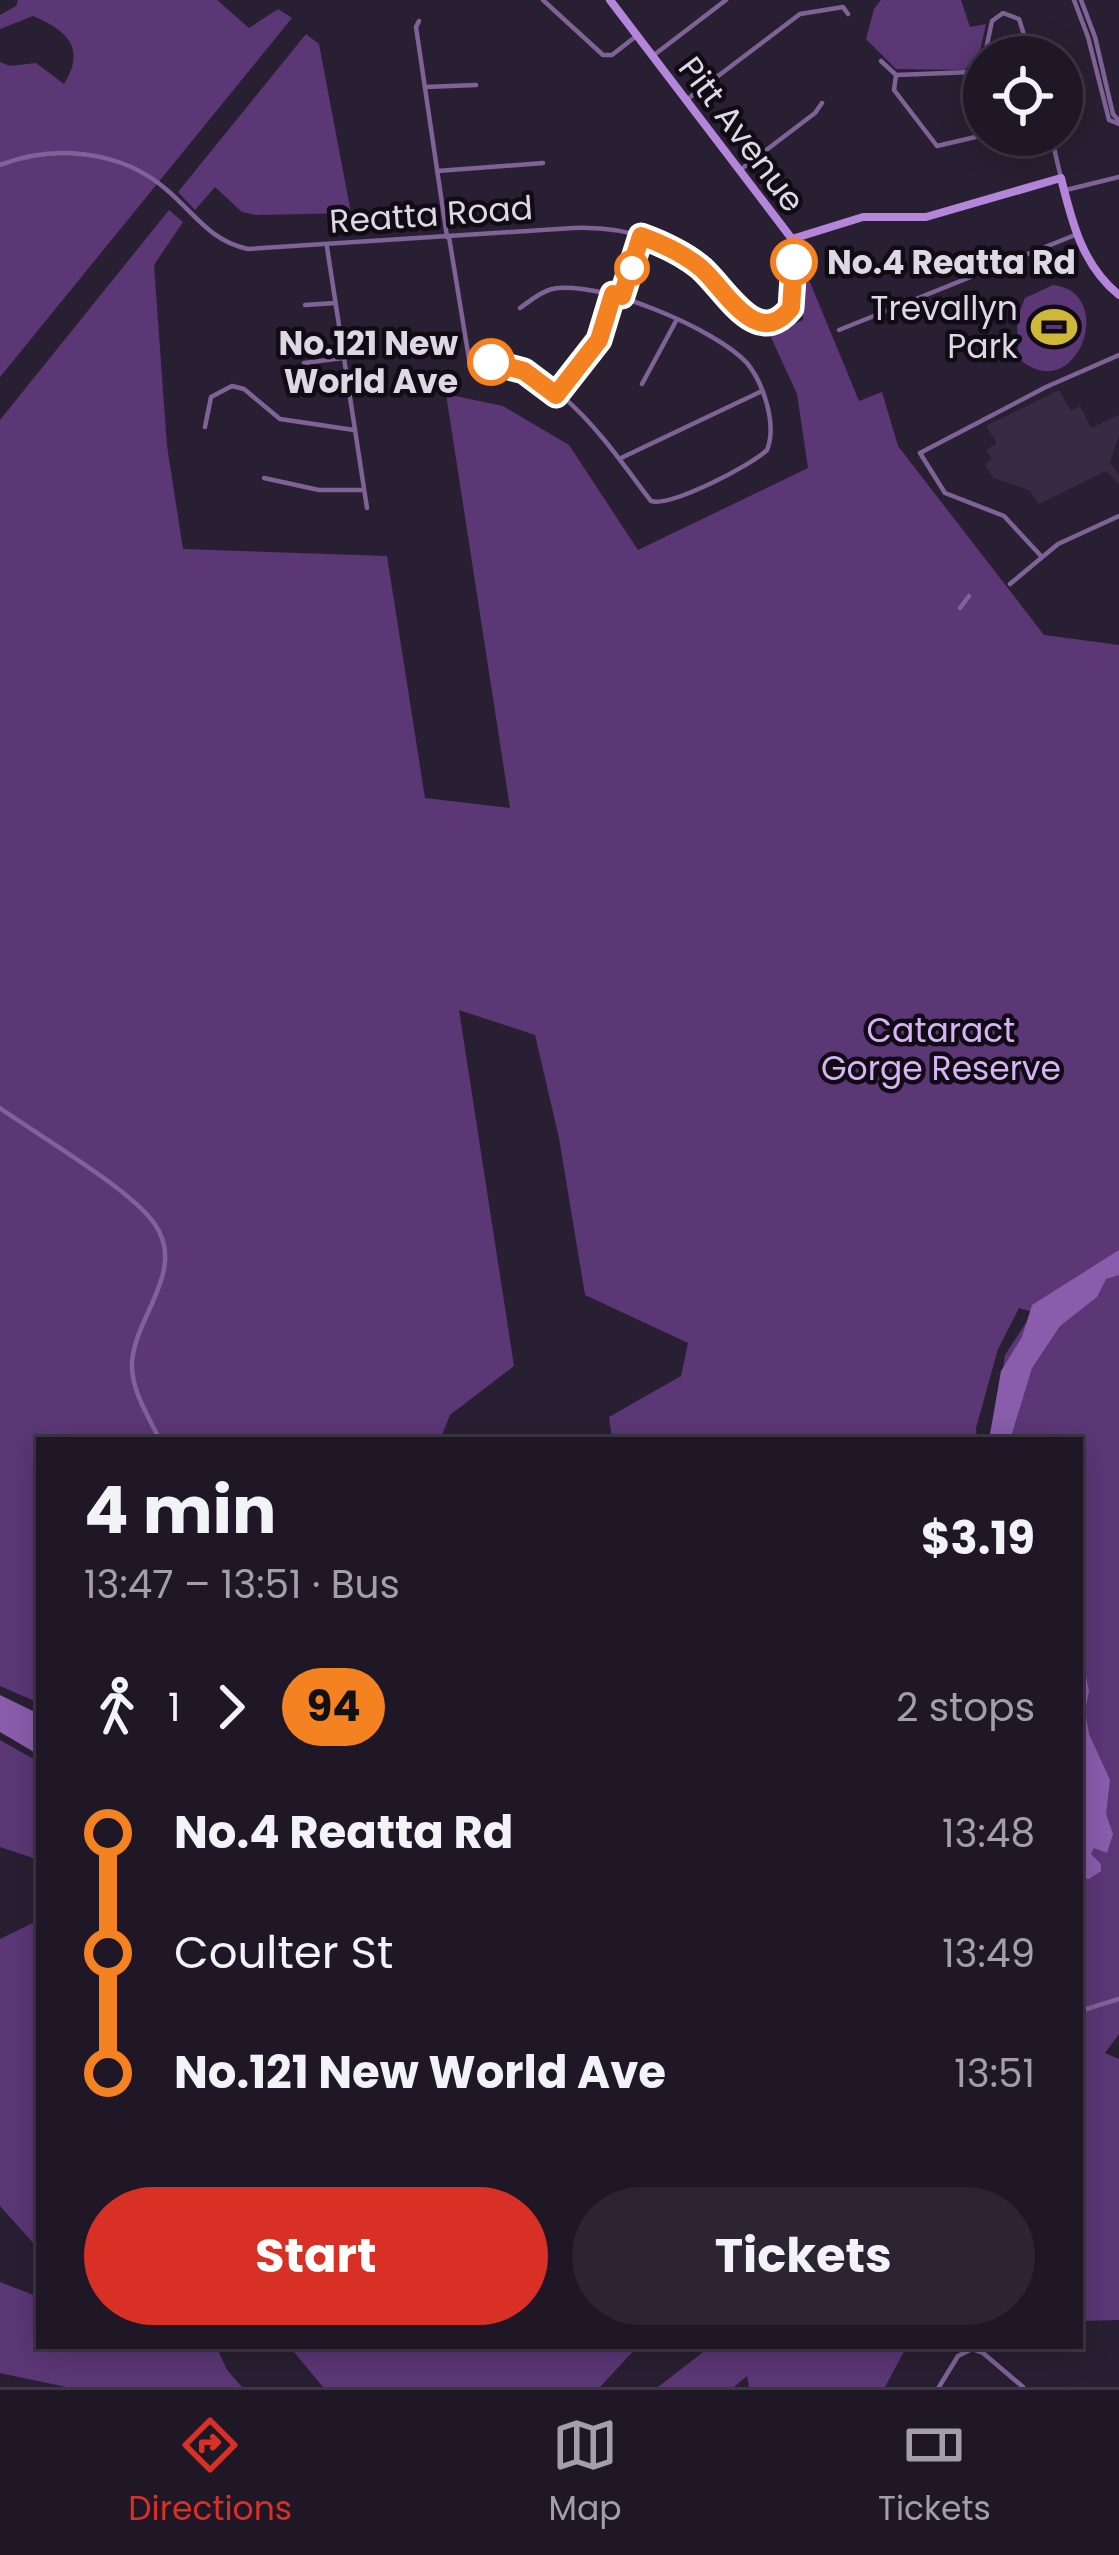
<!DOCTYPE html>
<meta charset="utf-8">
<style>
:root{--surface:#1f1726;--page:#2c2432;--text:#f1f3f6;--muted:#a19fa7;--line:#3c3643;--accent:#d93025}
body{margin:0;font-family:Poppins,sans-serif;background:var(--page);color:var(--text);height:100vh;display:flex;flex-direction:column;font-size:45px;white-space:nowrap}
*{box-sizing:border-box;margin:0}
p{font-size:39px;color:var(--muted)}
.icon{flex:none;width:66px;height:66px;fill:none;stroke:currentColor;stroke-width:2;stroke-linecap:round;stroke-linejoin:round}
.map{position:relative;flex:1;overflow:hidden}
.panel{position:absolute;left:36px;top:1437px;width:1047px;height:912px;display:flex;flex-direction:column;background:var(--surface);border-radius:0px;box-shadow:0 6px 30px #0003,0 0 0 3px var(--line)}
.panel>*{flex:none}
.badge{padding:0 24px;border-radius:39px;font-size:42px;line-height:78px}
.fabs{position:absolute;left:963px;top:36px;display:grid;gap:24px}
.fabs a{display:grid;place-items:center;width:120px;height:120px;border-radius:50%;background:var(--surface);box-shadow:0 6px 30px #0003,0 0 0 3px var(--line);font-size:60px}
.map>.badge{position:absolute;translate:-50% -50%;box-shadow:0 0 0 6px #fff}
.legs{display:flex;align-items:center;gap:18px;height:132px;padding:0 48px;font-size:39px}
.legs p{margin-inline-start:auto}
.overview{display:flex;align-items:center;justify-content:space-between;height:204px;padding:0 48px}
h1{font-size:66px;font-weight:700;line-height:90px}
.action{display:flex;gap:24px;margin-top:auto;padding:24px 48px}
.action a{flex:1;height:138px;border-radius:72px;background:var(--accent);color:#fff;font-size:48px;font-weight:700;line-height:138px;text-align:center}
.action a+a{background:var(--page);color:var(--text)}
ul{padding:0 48px;list-style:none}
li{display:flex;align-items:center;gap:42px;height:120px;font-size:45px}
li i{display:grid;place-items:center;width:18px;height:100%;margin:0 15px;background:currentColor}
li i::after{content:'';width:30px;height:30px;margin:-15px;border:9px solid;border-radius:50%;background:var(--surface)}
li p{margin-inline-start:auto}
li:first-child i{background:linear-gradient(#0000 50%,currentColor 0)}
li:last-child i{background:linear-gradient(currentColor 50%,#0000 0)}
.menu{display:flex;justify-content:space-around;align-items:center;height:168px;border-top:3px solid var(--line);background:var(--surface);font-size:33px;color:var(--muted)}
.menu a{display:grid;justify-items:center;gap:6px}
.menu .current{color:var(--accent)}
.map>svg:first-child{display:block}
.built{fill:#372a42}
.green{fill:#5b3776}
.water{fill:#895dac}
.lines{fill:none;stroke-linecap:round;stroke-linejoin:round}
.street{stroke:#7f6397;stroke-width:4.5}
.secondary{stroke:#b486d9;stroke-width:8}
.line-1-casing{stroke:#fff;stroke-width:27}
.line-1{stroke:#f58220;stroke-width:18}
.stop-1-dot{fill:#fff;stroke:#f58220;stroke-width:6}
.labels{text-anchor:middle;stroke-width:9;stroke-linejoin:round;paint-order:stroke}
.street-label{font-size:33px;fill:#ded8e4;stroke:#100b14}
.stop-label{font-size:33px;font-weight:bold;fill:#ded8e4;stroke:#100b14;text-anchor:start}
.poi-label{font-size:33px;fill:#ded8e4;stroke:#100b14;text-anchor:end}
.park-label{font-size:33px;fill:#d6b4f3;stroke:#100b14}
</style>
<div class="map">
<svg width="1119" height="2387" viewBox="0 0 1119 2387">
<rect width="100%" height="100%" fill="#291f32"/>
<!-- built -->
<polygon class="built" points="1059,390 1071,411 1080,406 1091,428 1119,415 1119,436 1110,462 1119,475 1119,484 1106,471 1039,504 1029,490 993,478 985,464 992,459 986,450 997,443 986,426"/>
<!-- green -->
<g class="green">
<path d="M18,0h199l32,28 29,-19 14,9 -292,359v-315l10,4 26,-3 28,21c22,-36 4,-53 -31,-68l-33,13v-14l16,-9z"/>
<polygon points="881,0 961,0 970,27 986,24 979,56 964,70 896,69 866,39 874,9"/>
<polygon points="306,34 319,44 351,213 256,215 242,212 215,187 195,210 178,192"/>
<polygon points="169,210 183,222 154,265 167,446 183,549 387,556 425,798 510,808 446,394 503,406 569,445 638,550 808,468 797,394 770,335 803,320 800,258 859,401 882,392 898,446 1044,635 1119,645 1119,2034 1105,2053 1119,2059 1119,2320 1080,2321 1080,1829 1084,1717 1080,1712 1080,1440 992,1440 1005,1355 1033,1312 1019,1308 998,1349 976,1428 977,1440 612,1440 609,1417 681,1376 688,1343 585,1295 559,1138 535,1035 459,1010 514,1366 450,1415 440,1440 39,1440 39,1703 0,1686 0,420"/>
<path d="M1053,285c66,7 23,125 -35,73l-1,-40 8,-20z"/>
<polygon points="0,1740 39,1762 39,1860 0,1847"/>
<polygon points="39,1920 39,2260 35,2245 0,2206 0,1939"/>
<polygon points="0,2282 39,2297 39,2346 216,2346 227,2370 242,2387 66,2387 0,2373"/>
<polygon points="289,2346 638,2346 600,2387 323,2387"/>
<polygon points="711,2346 907,2346 885,2387 749,2387 747,2376 734,2387 658,2387"/>
</g>
<!-- water -->
<g class="water">
<polygon points="1119,1250 1119,1275 1106,1279 1097,1297 1060,1326 1032,1368 1010,1440 989,1440 1001,1371 1022,1337 1032,1305"/>
<polygon points="1080,1669 1086,1676 1089,1691 1085,1711 1089,1734 1110,1780 1106,1814 1113,1834 1107,1853 1094,1848 1091,1854 1101,1864 1101,1871 1089,1879 1080,1878 1085,1777 1080,1754"/>
<polygon points="0,1695 39,1714 39,1755 0,1732"/>
</g>
<g class="lines">
<!-- street -->
<g class="street">
<polyline points="543,0 603,55 612,55 635,37"/>
<polyline points="1074,0 1088,37 1109,120 1119,124"/>
<polyline points="1081,0 1095,37 1113,114 1119,121"/>
<polyline points="419,21 416,27 447,237"/>
<polyline points="654,55 726,0"/>
<polyline points="881,61 896,75 894,90 937,146 984,135"/>
<polyline points="896,75 972,72 985,54 992,21 1003,13 1019,19 1031,57"/>
<polyline points="425,87 476,85"/>
<polyline points="689,98 800,14 843,7 848,14"/>
<polyline points="1051,135 1061,178"/>
<path d="M0,165c55,-21 121,-15 167,25 27,23 43,51 81,59l325,-21c52,-2 107,13 142,54 12,13 22,33 39,39 47,17 44,-54 38,-81"/>
<polyline points="740,170 815,113 822,103"/>
<polyline points="437,171 543,163"/>
<polyline points="1066,190 1119,177"/>
<path d="M449,237l21,128c78,-16 140,83 181,136 20,6 99,-35 116,-51 10,-25 -3,-66 -20,-87 -31,-34 -149,-84 -195,-74 -12,3 -22,12 -32,19"/>
<polyline points="327,247 367,508"/>
<polyline points="622,296 641,236"/>
<polyline points="305,305 335,303"/>
<polyline points="839,330 1075,235"/>
<polyline points="304,363 343,358"/>
<polyline points="642,384 676,321"/>
<polyline points="556,395 599,339 613,294"/>
<polyline points="205,427 211,397 232,386 244,389 280,419 354,430"/>
<polyline points="621,458 762,391"/>
<polyline points="264,478 319,490 363,490"/>
<polyline points="1042,557 1004,516 945,493 920,453 1046,387 1119,355"/>
<polyline points="1010,584 1058,544 1119,516"/>
<polyline points="960,608 969,596"/>
<path d="M0,1108c38,27 130,81 154,115 34,47 -20,94 -22,140 -1,27 16,53 28,77"/>
<polyline points="1080,2011 1119,1999"/>
<polyline points="939,2387 958,2356 972,2349 983,2353 1023,2387"/>
</g>
<!-- secondary -->
<path class="secondary" d="M610,0l182,239 71,-22h63l135,-39c11,44 21,87 58,117"/>
</g>
<g class="lines">
<!-- line-1 casing -->
<g class="line-1-casing">
<path id="line-1" d="M491,362l33,9 32,24 43,-55 14,-46 9,2 19,-60c22,8 42,17 60,32 25,22 56,83 90,40l3,-46"/>
</g>
<!-- line-1 -->
<use href="#line-1" class="line-1"/>
</g>
<!-- icons -->
<defs>
<g id="stadium-bare" transform="scale(3.6)"><path d="M0-5a6.5 5 0 1 0 0 10a6.5 5 0 1 0 0-10ZM-3.5-1.8h7v3.6h-7Z" fill="#cfb837" stroke="#100b14" stroke-width="2.5" paint-order="stroke"/></g>
</defs>
<g fill-rule="evenodd">
<use href="#stadium-bare" x="1054" y="327"/>
</g>
<!-- markers -->
<g class="stop-1-dot">
<circle cx="794" cy="262" r="21"/>
<circle cx="632" cy="268" r="15"/>
<circle cx="491" cy="362" r="21"/>
</g>
<g class="labels">
<!-- street labels -->
<g class="street-label">
<text transform="translate(742 134) rotate(53)" y="12">Pitt Avenue</text>
<text transform="translate(431 214) rotate(-4)" y="12">Reatta Road</text>
</g>
<!-- stop labels -->
<g class="stop-label">
<text x="827" y="274">No.4 Reatta Rd</text>
<text x="458" y="355" text-anchor="end">No.121 New<tspan x="458" dy="38">World Ave</tspan></text>
</g>
<!-- poi labels -->
<g class="poi-label">
<text x="1018" y="320">Trevallyn<tspan x="1018" dy="38">Park</tspan></text>
</g>
<!-- park labels -->
<g class="park-label">
<text x="941" y="1042">Cataract<tspan x="941" dy="38">Gorge Reserve</tspan></text>
</g>
</g>
</svg>
<div class="fabs">
<a><svg class="icon" aria-label="locate" viewBox="0 0 24 24"><circle cx="12" cy="12" r="6"/><path d="M12 2v4M12 18v4M2 12h4M18 12h4"/></svg></a>
</div>
<section class="panel">
<div class="overview"><div><h1>4 min</h1><p>13:47 – 13:51 · Bus</p></div><b>$3.19</b></div>
<div class="legs"><svg class="icon" aria-label="walk" viewBox="0 0 24 24"><circle cx="13" cy="4" r="2"/><path d="M13 8l-2 6 4 7M11 14l-3 7M7 12l3-4h3l4 4"/></svg>1<svg class="icon" aria-label="forward" viewBox="0 0 24 24"><path d="M9 5l7 7-7 7"/></svg><b class="badge" style="background:#f58220;color:#111">94</b><p>2 stops</p></div>
<ul>
<li><i style="color:#f58220"></i><b>No.4 Reatta Rd</b><p>13:48</p></li>
<li><i style="color:#f58220"></i><span>Coulter St</span><p>13:49</p></li>
<li><i style="color:#f58220"></i><b>No.121 New World Ave</b><p>13:51</p></li>
</ul>
<div class="action"><a>Start</a><a>Tickets</a></div>
</section>
</div>
<nav class="menu">
<a class="current"><svg class="icon" aria-label="directions" viewBox="0 0 24 24"><path d="M12 3l9 9-9 9-9-9zM9 14v-3h6M13 9l2 2-2 2"/></svg>Directions</a>
<a><svg class="icon" aria-label="map" viewBox="0 0 24 24"><path d="M3 6l6-2 6 2 6-2v14l-6 2-6-2-6 2zM9 4v14M15 6v14"/></svg>Map</a>
<a><svg class="icon" aria-label="tickets" viewBox="0 0 24 24"><path d="M3 7h18v10H3zM15 7v10"/></svg>Tickets</a>
</nav>
